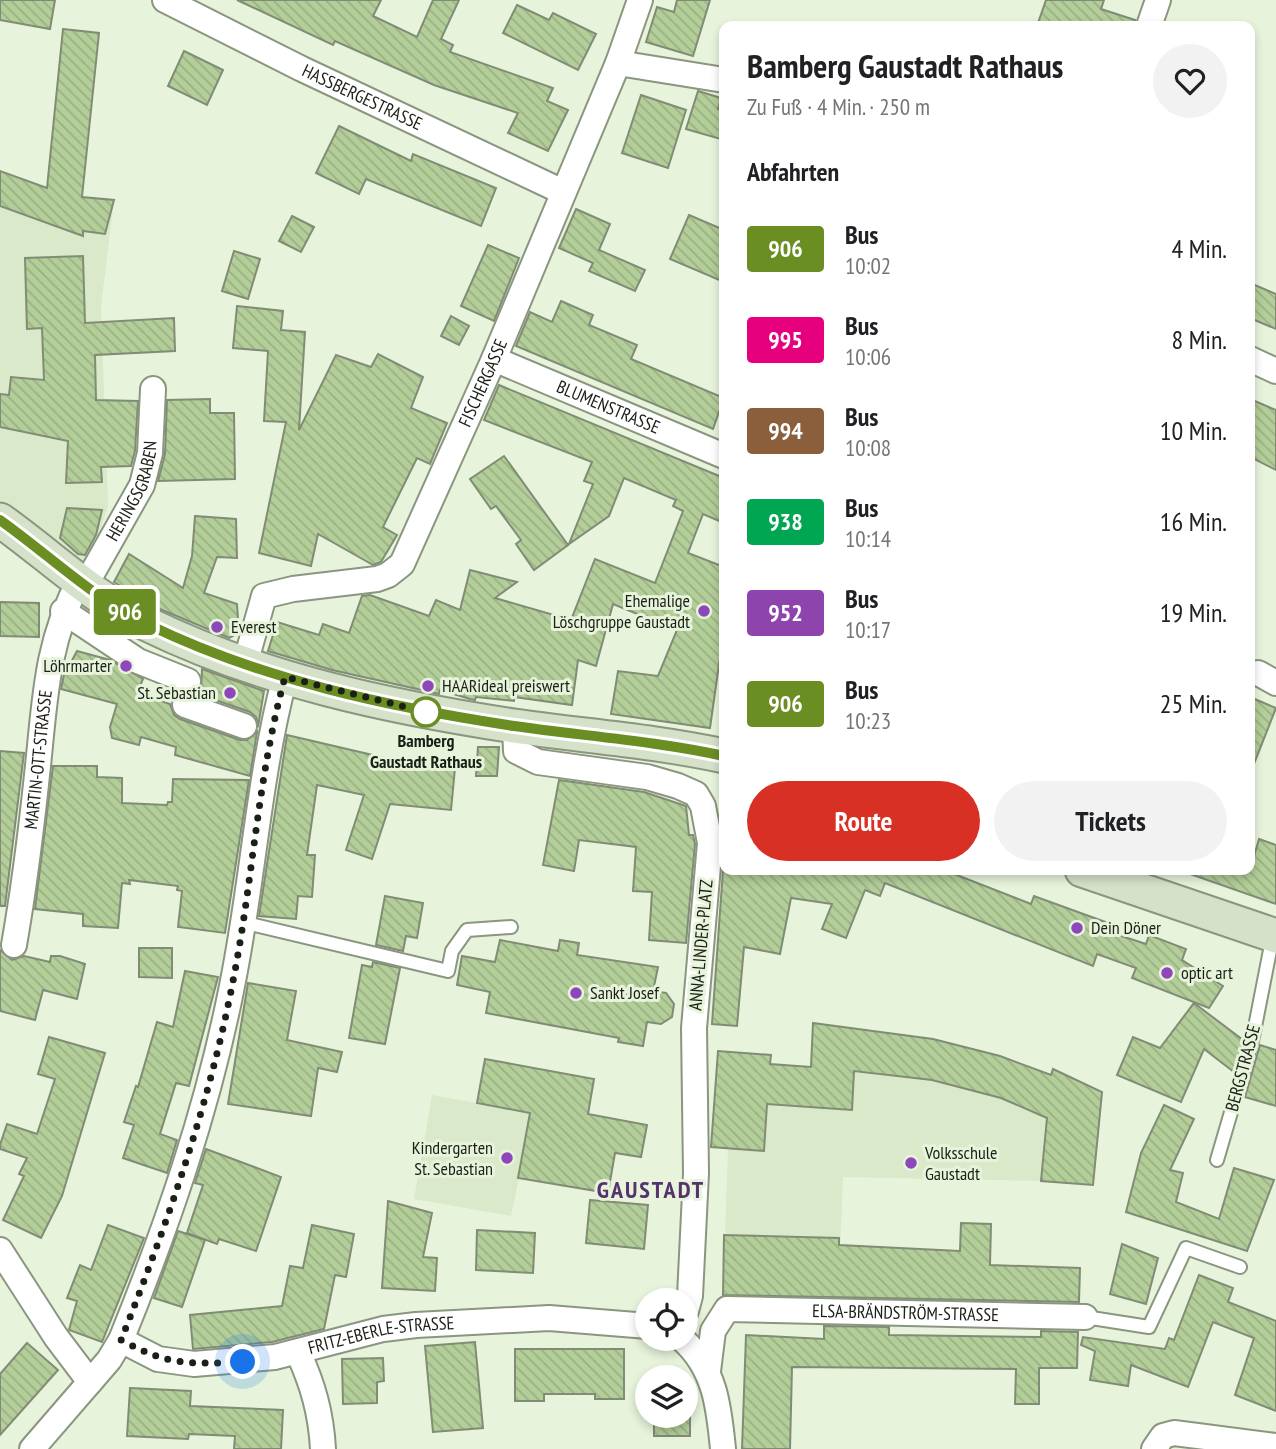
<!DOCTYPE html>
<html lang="de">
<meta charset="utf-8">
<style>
:root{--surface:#fff;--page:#f2f2f2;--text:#202124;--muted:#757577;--accent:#d93025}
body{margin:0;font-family:"PT Sans Narrow",sans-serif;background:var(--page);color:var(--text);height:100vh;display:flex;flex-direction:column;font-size:26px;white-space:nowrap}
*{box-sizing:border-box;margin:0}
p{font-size:23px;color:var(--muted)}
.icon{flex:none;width:38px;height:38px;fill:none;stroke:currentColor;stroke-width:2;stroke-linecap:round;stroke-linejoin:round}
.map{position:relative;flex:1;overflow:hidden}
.panel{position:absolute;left:719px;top:21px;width:536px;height:854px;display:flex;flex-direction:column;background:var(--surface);border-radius:14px;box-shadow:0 4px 10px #0003}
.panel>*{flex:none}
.badge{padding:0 14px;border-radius:5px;font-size:24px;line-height:46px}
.buttons{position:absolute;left:635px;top:1288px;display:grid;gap:14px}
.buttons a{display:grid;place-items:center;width:63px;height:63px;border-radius:50%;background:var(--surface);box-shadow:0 4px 10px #0003;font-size:35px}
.you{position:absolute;width:35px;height:35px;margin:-18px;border:5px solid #fff;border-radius:50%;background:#1a73e8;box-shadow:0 0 0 10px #1a73e833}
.map>.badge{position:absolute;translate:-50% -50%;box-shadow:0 0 0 4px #fff}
h2{padding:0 28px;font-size:26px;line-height:63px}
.round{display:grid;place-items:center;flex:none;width:74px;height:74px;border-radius:37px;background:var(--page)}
.headline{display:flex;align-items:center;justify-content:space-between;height:119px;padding:0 28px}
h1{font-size:33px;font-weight:700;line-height:52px}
.primary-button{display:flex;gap:14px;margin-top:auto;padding:14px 28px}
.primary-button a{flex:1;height:80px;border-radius:42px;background:var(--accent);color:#fff;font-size:28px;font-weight:700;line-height:80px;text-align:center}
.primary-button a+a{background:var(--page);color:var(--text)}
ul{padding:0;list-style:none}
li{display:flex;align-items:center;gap:21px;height:91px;padding:0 28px}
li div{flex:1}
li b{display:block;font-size:26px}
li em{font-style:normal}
li .badge{min-width:77px;font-weight:700;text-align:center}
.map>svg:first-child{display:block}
.built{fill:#d9e9ca}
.building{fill:url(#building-back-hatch);stroke:#818c76;stroke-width:2}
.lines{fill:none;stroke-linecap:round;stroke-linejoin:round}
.lane-casing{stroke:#8a967f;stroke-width:16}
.street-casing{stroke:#8a967f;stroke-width:28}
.secondary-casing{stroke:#8a967f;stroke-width:37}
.lane{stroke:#fff;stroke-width:12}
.street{stroke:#fff;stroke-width:24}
.secondary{stroke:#d5e1c8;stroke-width:33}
.line-casing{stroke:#fff;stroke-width:16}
.line{stroke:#6b8e23;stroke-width:10}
.walk{stroke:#1b2017;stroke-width:7;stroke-dasharray:0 12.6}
.poi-dot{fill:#8e47bb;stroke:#e7f4db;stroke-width:2.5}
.stop-dot{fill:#fff;stroke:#6b8e23;stroke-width:3.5}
.labels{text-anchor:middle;stroke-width:6;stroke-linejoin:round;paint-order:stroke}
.street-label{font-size:18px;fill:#1b2017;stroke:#e7f4db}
.poi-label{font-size:18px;fill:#1b2017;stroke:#e7f4db;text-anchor:start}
.stop-label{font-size:18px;font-weight:bold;fill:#1b2017;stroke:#e7f4db}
.district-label{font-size:24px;font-weight:bold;letter-spacing:2px;fill:#55336c;stroke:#e7f4db}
</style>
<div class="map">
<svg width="1276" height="1449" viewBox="0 0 1276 1449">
<defs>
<pattern id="building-back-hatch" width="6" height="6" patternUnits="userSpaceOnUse" patternTransform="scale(1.75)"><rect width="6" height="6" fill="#b3ce99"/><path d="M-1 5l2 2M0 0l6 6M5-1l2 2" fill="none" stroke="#99b183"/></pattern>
</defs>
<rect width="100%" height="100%" fill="#e7f4db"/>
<!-- built -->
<g class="built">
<polygon points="0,171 66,195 114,200 101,306 108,506 88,568 0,506"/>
<polygon points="813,1023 933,1039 1000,1056 1051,1075 1053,1069 1092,1087 1089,1094 1102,1100 1093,1185 1041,1181 843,1177 838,1300 723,1297 728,1149 711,1147 718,1051 771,1055 771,1064 810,1067"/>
<polygon points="432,1095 580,1122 613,1162 608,1193 519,1178 511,1216 414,1199"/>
</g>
<!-- building -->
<g class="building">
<polygon points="0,0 55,0 50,29 0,20"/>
<polygon points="237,0 381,0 373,16 417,37 433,0 459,0 441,39 453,45 450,52 553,88 547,101 568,110 548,151 508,133 518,113 434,85 335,41 333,45"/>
<polygon points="677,0 710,0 693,56 646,42 657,7 674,12"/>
<polygon points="1046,0 1104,0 1101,9 1135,20 1134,26 1037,26"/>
<polygon points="517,5 549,20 553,13 596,34 578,70 503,33"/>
<polygon points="63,29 99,33 82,197 114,200 105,234 83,231 83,236 0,206 0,171 47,188"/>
<polygon points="184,51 223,70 207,105 168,86"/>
<polygon points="698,91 721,98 718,109 724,111 724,140 686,129"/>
<polygon points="641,95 686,110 668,168 622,153"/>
<polygon points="339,126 411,161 413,154 496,188 481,226 366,179 359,194 316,173"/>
<polygon points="576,209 610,224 599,250 645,270 635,291 589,271 593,263 559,248"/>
<polygon points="689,215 724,230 724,282 670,259"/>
<polygon points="292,216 314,227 301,252 279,241"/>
<polygon points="488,245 519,258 494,321 461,306"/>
<polygon points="234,251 260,259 248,299 222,291"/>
<polygon points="83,256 85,323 174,318 175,351 95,355 96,400 138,401 135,451 131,466 101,467 102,482 66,483 68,441 0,427 0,394 9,395 11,377 44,380 42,328 27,329 25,258"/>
<polygon points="1250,283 1276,294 1276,329 1250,318"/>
<polygon points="561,301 593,315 589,325 637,345 631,359 724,398 713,429 516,346 530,312 552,322"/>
<polygon points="237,306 283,311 281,330 305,332 299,430 336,355 371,367 378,354 423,377 411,408 447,423 430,464 417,458 383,527 397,535 381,562 373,565 318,534 311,566 259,553 286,422 264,421 268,351 233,348"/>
<polygon points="451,316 469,326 459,345 441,336"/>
<polygon points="499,385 724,478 724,523 703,514 688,553 724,567 724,651 721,650 710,728 611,714 618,671 658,676 677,630 613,604 596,666 578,660 572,705 514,697 514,701 476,697 475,700 470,699 440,690 439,694 426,691 332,670 268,651 277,622 319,635 323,624 349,633 362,596 370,595 429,616 436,600 460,610 470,570 517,582 495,598 571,620 595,559 655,583 683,511 673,506 676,500 624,478 609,516 569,544 593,484 584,481 592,462 484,420"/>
<polygon points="210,399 210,413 234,413 235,479 158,481 165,454 167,400"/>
<polygon points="1250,399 1276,410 1276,470 1250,457"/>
<polygon points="504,456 568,545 534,570 516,544 521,540 496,506 491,509 470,479"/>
<polygon points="67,508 102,510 96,535 85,555 78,554 60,538"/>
<polygon points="195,516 236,519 237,558 217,557 204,593 237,604 238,619 233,636 229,638 155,607 114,582 129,554 183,588 192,556"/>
<polygon points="0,602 39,603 39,637 0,636"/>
<polygon points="77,651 110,660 143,679 137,693 170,704 174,715 180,719 240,740 247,740 257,732 250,776 175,755 176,747 141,737 139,745 112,738 110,727 117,704 61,689 66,665 69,666"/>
<polygon points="202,669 264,691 258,727 256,717 250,712 201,695"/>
<polygon points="1250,697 1276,708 1250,774"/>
<polygon points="287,735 407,763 455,768 451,810 390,804 372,859 346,850 364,795 317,785 307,855 315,855 312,897 298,896 296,919 259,916"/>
<polygon points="478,747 499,747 497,776 476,776"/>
<polygon points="0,751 24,753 5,906 0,906"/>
<polygon points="53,766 97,766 97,777 122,778 122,803 167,805 168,802 172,802 173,779 249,780 225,933 178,927 182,891 177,890 178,886 129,880 130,884 122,883 118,928 83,926 83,914 35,909"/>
<polygon points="559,780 644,792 686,806 689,835 693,835 695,844 686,943 649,940 652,892 633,891 636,847 579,840 574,871 543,865"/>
<polygon points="1259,839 1276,845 1276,904 1187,873 1188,870 1250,870"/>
<polygon points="723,870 944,870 1031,904 1034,896 1108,923 1106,931 1146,944 1149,935 1186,949 1182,960 1223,986 1209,1008 1132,978 1136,968 1097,954 1093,966 885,883 880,896 865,890 846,938 822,929 832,904 791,898 780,954 744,947 737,1026 712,1024"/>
<polygon points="385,896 423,903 417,938 406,936 403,951 376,945"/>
<polygon points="500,940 558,951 560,940 579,943 577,955 658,967 653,991 666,993 674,1004 672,1017 661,1024 647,1022 643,1046 618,1042 619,1038 486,1013 490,992 457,985 462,956 495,962"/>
<polygon points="139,948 172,948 172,978 139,977"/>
<polygon points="0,950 12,960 24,956 50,962 51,956 60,956 85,964 77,999 43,990 35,1020 0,1011"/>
<polygon points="373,962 400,968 385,1044 349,1038 362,965 372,967"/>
<polygon points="185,971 218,977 189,1086 176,1083 160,1134 177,1140 167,1173 123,1158 134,1125 124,1122 136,1086 138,1087 157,1022 173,1027"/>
<polygon points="248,983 296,991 287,1040 342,1052 337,1072 318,1068 311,1116 228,1104"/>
<polygon points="1194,1003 1243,1040 1234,1072 1204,1049 1181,1102 1117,1075 1133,1037 1160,1048"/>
<polygon points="813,1023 933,1039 1000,1056 1051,1075 1053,1069 1102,1092 1093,1185 1041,1181 1047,1118 1001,1098 932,1080 854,1071 852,1110 767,1104 764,1151 711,1147 718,1051 771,1055 770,1064 811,1067"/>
<polygon points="49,1037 105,1053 62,1196 41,1238 3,1220 24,1176 19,1174 27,1158 0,1149 0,1145 7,1124 37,1134 55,1079 38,1074"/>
<polygon points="1260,1045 1276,1050 1276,1106 1245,1097"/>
<polygon points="485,1059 594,1079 588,1114 647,1125 641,1157 615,1153 608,1193 518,1178 530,1113 477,1103"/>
<polygon points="1164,1105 1194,1119 1170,1170 1183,1173 1176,1202 1219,1219 1234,1168 1274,1180 1247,1251 1126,1212 1141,1153"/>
<polygon points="206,1149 281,1177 256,1251 219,1239 217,1244 187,1233 203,1185 195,1183"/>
<polygon points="590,1200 648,1205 644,1249 586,1243"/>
<polygon points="388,1201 432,1213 423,1257 437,1258 435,1291 382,1288"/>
<polygon points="961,1223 991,1224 990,1265 1080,1268 1079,1302 723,1295 724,1235 839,1238 839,1245 960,1251"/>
<polygon points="108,1225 144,1238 102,1342 69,1330 77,1301 67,1298 80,1265 91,1270"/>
<polygon points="312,1225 354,1234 346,1277 335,1275 324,1329 272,1342 193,1349 190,1315 282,1306 290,1266 303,1268"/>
<polygon points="477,1230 535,1233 533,1273 476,1270"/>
<polygon points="178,1231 205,1240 182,1307 154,1298"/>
<polygon points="1122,1244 1158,1258 1146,1304 1110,1294"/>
<polygon points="1199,1275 1233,1288 1228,1302 1276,1321 1276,1411 1235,1395 1254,1338 1213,1322 1188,1387 1131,1365 1128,1386 1090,1380 1095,1351 1081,1345 1083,1337 1165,1349 1169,1338 1174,1340"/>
<polygon points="824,1326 889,1327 889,1335 1041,1337 1041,1331 1078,1332 1077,1368 1039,1368 1039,1404 1015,1404 1016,1369 792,1367 790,1449 742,1449 746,1335 824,1339"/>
<polygon points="475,1342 483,1428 433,1432 425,1346"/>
<polygon points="27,1343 58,1370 0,1435 0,1374"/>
<polygon points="515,1349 624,1349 624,1399 595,1399 595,1394 544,1394 544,1401 515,1401"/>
<polygon points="383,1358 384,1381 377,1382 377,1403 343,1404 342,1359"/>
<polygon points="130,1388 191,1391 190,1406 283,1410 281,1449 234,1449 235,1436 189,1434 188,1439 127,1436"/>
<rect x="654" y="1416" width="36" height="20"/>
</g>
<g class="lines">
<!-- lane casing -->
<g class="lane-casing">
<g id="lane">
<polyline points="242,922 448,971 452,951 467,930 511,927"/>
<polyline points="1217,1160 1253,1037 1273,935"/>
<polyline points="1085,1317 1149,1327 1186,1248 1240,1267"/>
</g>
</g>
<!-- street casing -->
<g class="street-casing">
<g id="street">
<path id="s1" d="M165,0l137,69 261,123"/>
<polyline points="1149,26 1158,0"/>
<polyline points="618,63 724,80"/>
<path id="s2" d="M494,359l230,97"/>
<polyline points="1250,359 1276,371"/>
<path id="s3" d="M86,584l56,-99 8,-32 3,-64"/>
<polyline points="63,611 138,661 188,681 185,705 244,726"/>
<path id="s4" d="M245,664l19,-68 29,-7 84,-10 11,-4 14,-11 92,-205 124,-296 22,-63"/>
<polyline points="1258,673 1276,683"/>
<polyline points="515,726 516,751 538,762 647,777 678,786 696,794 703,806 710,843 694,1028 696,1173 690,1296 686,1311"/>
<path id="s5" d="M14,945c10,-57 17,-113 23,-170 8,-72 8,-130 43,-196"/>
<polyline points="0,1250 56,1337 90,1382"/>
<path d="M682,1339c33,29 37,68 41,110"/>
<path id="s6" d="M121,1340l37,19 36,5 81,-7 108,-28 33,-4 133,-7 99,8"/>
<path d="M298,1352c15,33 23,61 25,97"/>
<path id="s7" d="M708,1371l5,-40 14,-22 358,8"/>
<path d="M32,1449l77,-89 12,-20c47,-116 87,-232 111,-354 21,-103 26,-207 53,-309"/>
<polyline points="1154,1449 1163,1436 1174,1433 1276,1446"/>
</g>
</g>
<!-- secondary casing -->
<g class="secondary-casing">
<g id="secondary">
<path d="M0,520c48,34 94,79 147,104 115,56 242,83 367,102 70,10 141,15 210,30"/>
<polyline points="1082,870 1276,936"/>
</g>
</g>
<!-- lane -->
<use href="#lane" class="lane"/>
<!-- street -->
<use href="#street" class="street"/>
<!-- secondary -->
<use href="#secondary" class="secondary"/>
</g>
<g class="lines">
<!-- line casing -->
<g class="line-casing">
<path id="line" d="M0,520c48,34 94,79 147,104 115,56 242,83 367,102 70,10 141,15 210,30"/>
</g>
<!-- line -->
<use href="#line" class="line"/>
<!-- walk -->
<path class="walk" d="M243,1362c-53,2 -74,4 -122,-22 46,-116 87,-232 111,-354 21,-103 25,-207 53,-309l141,35"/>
</g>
<!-- markers -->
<g class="poi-dot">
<circle cx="704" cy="611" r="7"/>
<circle cx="217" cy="627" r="7"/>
<circle cx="126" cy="666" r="7"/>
<circle cx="428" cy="686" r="7"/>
<circle cx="230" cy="693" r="7"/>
<circle cx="1077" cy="928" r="7"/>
<circle cx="1167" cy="973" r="7"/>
<circle cx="576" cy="993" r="7"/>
<circle cx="507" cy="1158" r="7"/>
<circle cx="911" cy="1163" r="7"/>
</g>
<circle class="stop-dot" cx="426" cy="712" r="14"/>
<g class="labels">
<!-- street labels -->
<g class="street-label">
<text dy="6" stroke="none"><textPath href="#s1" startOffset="220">HASSBERGESTRASSE</textPath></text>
<text dy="6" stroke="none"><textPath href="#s4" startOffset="413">FISCHERGASSE</textPath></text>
<text dy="6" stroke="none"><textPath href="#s2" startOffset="124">BLUMENSTRASSE</textPath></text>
<text dy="6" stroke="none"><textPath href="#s3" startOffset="105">HERINGSGRABEN</textPath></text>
<text dy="6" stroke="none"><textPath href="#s5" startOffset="187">MARTIN-OTT-STRASSE</textPath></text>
<text transform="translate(701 945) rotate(-85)" y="6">ANNA-LINDER-PLATZ</text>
<text transform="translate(1243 1068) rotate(-75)" y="6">BERGSTRASSE</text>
<text dy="6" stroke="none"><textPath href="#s7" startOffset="245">ELSA-BRÄNDSTRÖM-STRASSE</textPath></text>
<text dy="6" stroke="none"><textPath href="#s6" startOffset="268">FRITZ-EBERLE-STRASSE</textPath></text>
</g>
<!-- poi labels -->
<g class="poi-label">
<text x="690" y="607" text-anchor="end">Ehemalige<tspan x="690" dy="21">Löschgruppe Gaustadt</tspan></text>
<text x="231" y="633">Everest</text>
<text x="112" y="672" text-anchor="end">Löhrmarter</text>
<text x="442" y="692">HAARideal preiswert</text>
<text x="216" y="699" text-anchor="end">St. Sebastian</text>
<text x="1091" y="934">Dein Döner</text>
<text x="1181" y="979">optic art</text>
<text x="590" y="999">Sankt Josef</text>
<text x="493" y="1154" text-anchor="end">Kindergarten<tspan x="493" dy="21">St. Sebastian</tspan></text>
<text x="925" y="1159">Volksschule<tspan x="925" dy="21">Gaustadt</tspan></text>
</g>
<!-- stop labels -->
<g class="stop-label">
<text x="426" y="747">Bamberg<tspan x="426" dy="21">Gaustadt Rathaus</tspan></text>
</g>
<!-- district labels -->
<g class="district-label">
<text x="651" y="1198">GAUSTADT</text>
</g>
</g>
</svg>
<div class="buttons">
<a><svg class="icon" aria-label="locate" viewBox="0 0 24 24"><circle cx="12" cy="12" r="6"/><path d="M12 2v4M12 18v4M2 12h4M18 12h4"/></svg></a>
<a><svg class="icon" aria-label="layers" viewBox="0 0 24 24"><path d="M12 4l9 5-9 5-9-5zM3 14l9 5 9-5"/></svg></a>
</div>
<div class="you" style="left:243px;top:1362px"></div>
<b class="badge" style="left:125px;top:612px;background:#6b8e23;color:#fff">906</b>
<section class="panel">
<div class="headline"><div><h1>Bamberg Gaustadt Rathaus</h1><p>Zu Fuß · 4 Min. · 250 m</p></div><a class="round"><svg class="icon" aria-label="heart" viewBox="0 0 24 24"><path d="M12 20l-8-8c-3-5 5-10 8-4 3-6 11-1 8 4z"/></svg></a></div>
<h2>Abfahrten</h2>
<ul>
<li><span class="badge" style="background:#6b8e23;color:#fff">906</span><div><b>Bus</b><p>10:02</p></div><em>4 Min.</em></li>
<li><span class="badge" style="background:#e6007e;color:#fff">995</span><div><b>Bus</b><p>10:06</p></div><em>8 Min.</em></li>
<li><span class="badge" style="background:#8b5e3c;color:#fff">994</span><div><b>Bus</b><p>10:08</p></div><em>10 Min.</em></li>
<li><span class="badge" style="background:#00a651;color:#fff">938</span><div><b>Bus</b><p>10:14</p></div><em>16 Min.</em></li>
<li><span class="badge" style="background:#8e44ad;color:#fff">952</span><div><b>Bus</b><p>10:17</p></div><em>19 Min.</em></li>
<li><span class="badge" style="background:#6b8e23;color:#fff">906</span><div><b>Bus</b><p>10:23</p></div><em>25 Min.</em></li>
</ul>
<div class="primary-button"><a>Route</a><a>Tickets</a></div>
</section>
</div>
